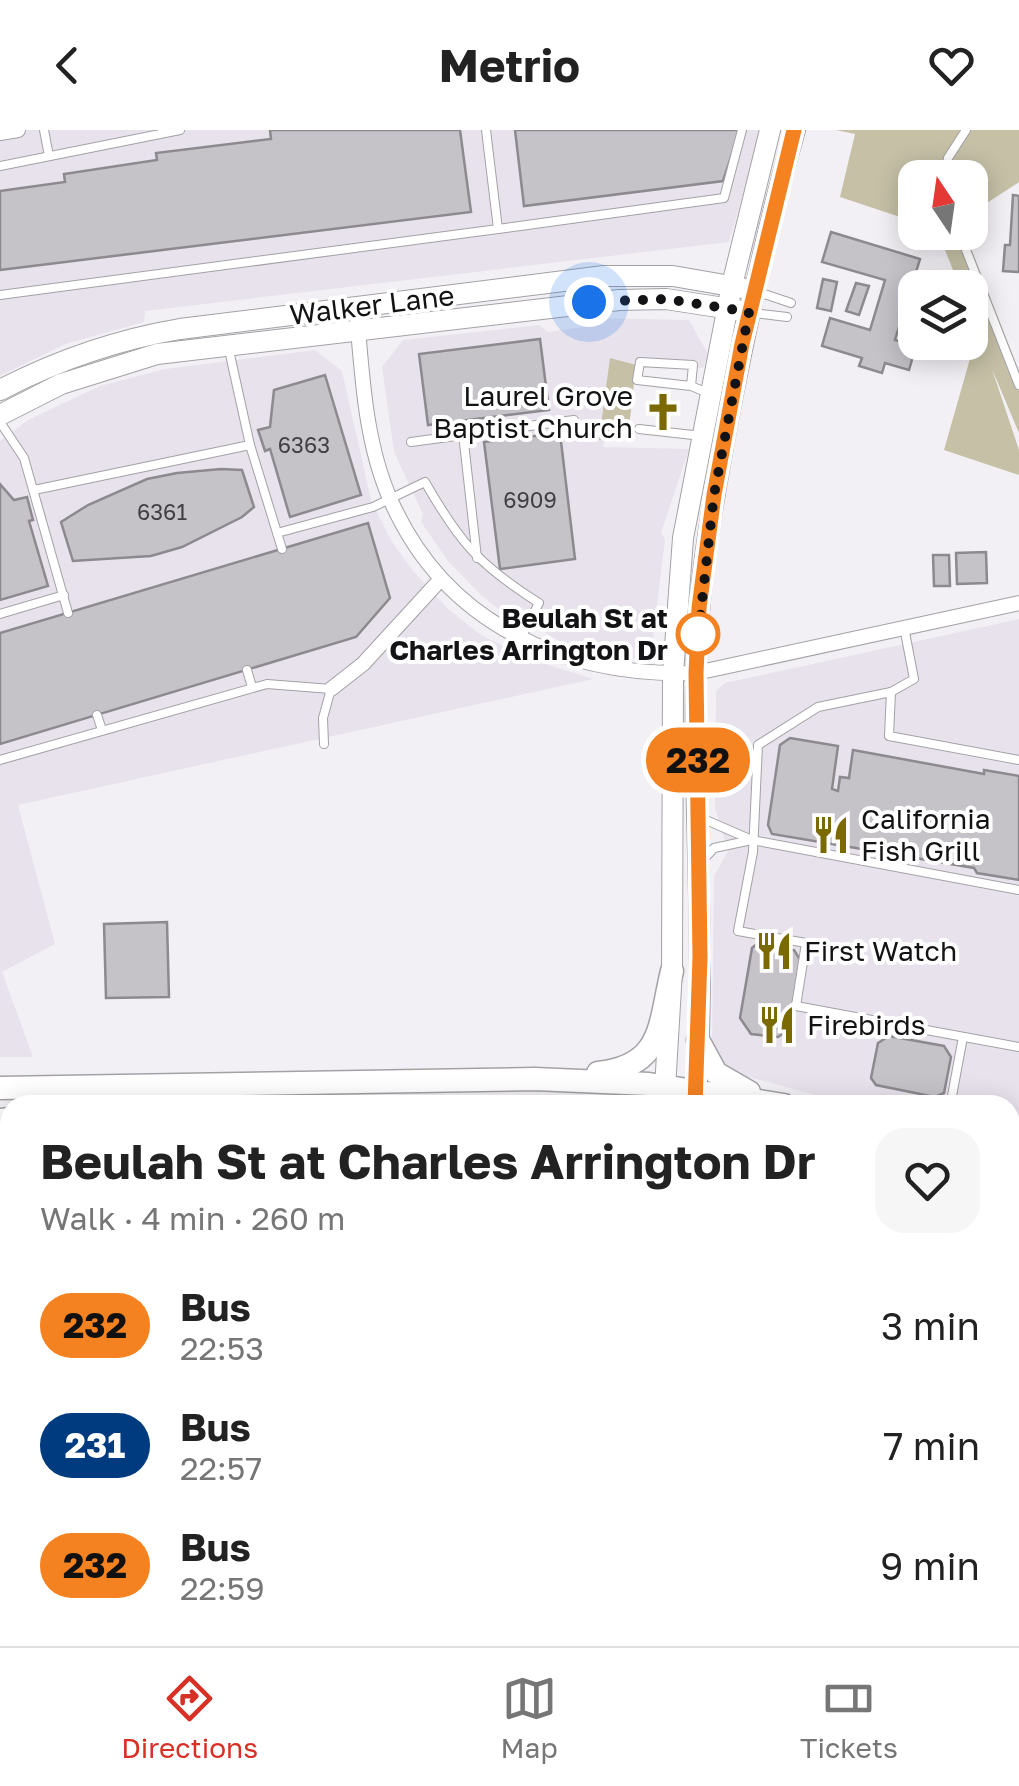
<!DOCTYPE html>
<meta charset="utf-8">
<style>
:root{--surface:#fff;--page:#f6f6f6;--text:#222;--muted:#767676;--line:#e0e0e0;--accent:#d93025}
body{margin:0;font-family:"Golos Text",sans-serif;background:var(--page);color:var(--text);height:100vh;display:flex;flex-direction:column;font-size:38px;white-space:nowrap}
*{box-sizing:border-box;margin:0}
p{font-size:32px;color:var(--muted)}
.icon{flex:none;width:55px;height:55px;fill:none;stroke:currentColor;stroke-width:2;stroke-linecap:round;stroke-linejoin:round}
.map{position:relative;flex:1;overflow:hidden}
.sheet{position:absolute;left:0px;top:965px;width:1020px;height:552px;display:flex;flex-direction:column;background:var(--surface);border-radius:30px 30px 0 0;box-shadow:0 5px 25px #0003}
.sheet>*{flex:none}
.badge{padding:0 20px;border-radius:32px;font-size:35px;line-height:65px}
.needle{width:65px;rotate:347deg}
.fabs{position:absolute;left:898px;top:30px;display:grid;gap:20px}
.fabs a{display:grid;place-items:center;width:90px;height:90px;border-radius:20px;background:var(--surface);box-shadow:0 5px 25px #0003;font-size:50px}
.you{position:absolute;width:50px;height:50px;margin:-25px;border:8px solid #fff;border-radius:50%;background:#1a73e8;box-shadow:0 0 0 15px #1a73e833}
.map>.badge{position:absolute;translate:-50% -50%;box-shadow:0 0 0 5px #fff}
.round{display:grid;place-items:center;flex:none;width:105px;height:105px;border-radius:30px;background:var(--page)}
.headline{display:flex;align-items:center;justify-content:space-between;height:170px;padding:0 40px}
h1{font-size:48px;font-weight:700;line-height:75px}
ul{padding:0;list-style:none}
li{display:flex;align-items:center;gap:30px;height:120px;padding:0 40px}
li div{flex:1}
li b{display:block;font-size:38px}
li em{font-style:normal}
li .badge{min-width:110px;font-weight:700;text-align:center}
header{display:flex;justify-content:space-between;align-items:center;height:130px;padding:0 40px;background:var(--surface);font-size:45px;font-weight:700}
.menu{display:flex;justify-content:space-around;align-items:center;height:140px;border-top:2px solid var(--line);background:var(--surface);font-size:28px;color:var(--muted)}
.menu a{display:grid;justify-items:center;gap:5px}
.menu .selected{color:var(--accent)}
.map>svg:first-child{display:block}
.built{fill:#e8e2ed}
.green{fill:#c5c0a6}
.building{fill:#c5c3c8;stroke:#8c8a8e;stroke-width:2.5}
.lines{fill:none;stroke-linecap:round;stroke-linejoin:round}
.lane-casing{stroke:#a3a1a5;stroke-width:10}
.street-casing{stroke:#a3a1a5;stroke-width:16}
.secondary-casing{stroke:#a3a1a5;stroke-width:22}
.primary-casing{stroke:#a3a1a5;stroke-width:25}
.lane{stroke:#fff;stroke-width:8}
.street{stroke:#fff;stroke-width:14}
.secondary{stroke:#fff;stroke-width:20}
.primary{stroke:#fff;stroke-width:22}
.line-casing{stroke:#fff;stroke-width:22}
.line{stroke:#f58220;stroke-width:15}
.walk{stroke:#131214;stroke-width:10;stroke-dasharray:0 18}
.stop-dot{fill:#fff;stroke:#f58220;stroke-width:5}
.labels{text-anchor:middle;stroke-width:8;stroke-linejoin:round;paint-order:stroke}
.number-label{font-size:22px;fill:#403e41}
.street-label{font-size:28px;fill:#131214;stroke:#fff}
.poi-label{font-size:28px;fill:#131214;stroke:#fff;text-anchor:start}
.stop-label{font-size:28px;font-weight:bold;fill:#131214;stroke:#fff;text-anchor:end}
</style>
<header><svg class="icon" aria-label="back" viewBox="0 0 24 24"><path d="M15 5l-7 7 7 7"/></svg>Metrio<svg class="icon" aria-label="heart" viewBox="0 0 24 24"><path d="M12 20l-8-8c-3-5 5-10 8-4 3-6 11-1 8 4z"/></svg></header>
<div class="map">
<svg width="1019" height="1516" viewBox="0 0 1019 1516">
<rect width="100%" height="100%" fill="#f3f0f5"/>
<!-- built -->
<g class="built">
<polygon points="0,0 762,0 729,112 145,181 144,192 65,214 0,246"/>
<polygon points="594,188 689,190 708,224 703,238 619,237 603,317 689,319 661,403 665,409 653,510 644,525 632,530 569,517 514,484 507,486 481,465 448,431 421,392 423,384 394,322 382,237 403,210 539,195 548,202 583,197"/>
<polygon points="315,220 342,241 371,370 392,412 414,442 447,478 481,505 533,530 593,549 18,675 55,814 2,842 33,927 0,927 0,311 28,290 100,256 165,239"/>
<polygon points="1019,489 1019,1035 1010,1032 1010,975 853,975 730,942 720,932 712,916 714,746 728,721 715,678 716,561 725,553"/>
</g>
<!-- green -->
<g class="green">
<polygon points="836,0 1019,0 1019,52 970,84 970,48 915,48 915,92 840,67 855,4"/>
<polygon points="938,103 965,103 1019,241 1019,303 992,239 1019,320 1019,345 944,320 975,211 982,211 970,181 970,158 960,157"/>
<polygon points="610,228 636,235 628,307 599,310"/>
<polygon points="0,1023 10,1023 10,1200 0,1198"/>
</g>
<!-- building -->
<g class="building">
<polygon points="270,0 460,0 471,82 0,140 0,61 65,52 64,44 157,30 156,23 271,9"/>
<polygon points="515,0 740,0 723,51 524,76"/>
<polygon points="1013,65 1019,66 1019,142 1003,141 1005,115 1010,115"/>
<polygon points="831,102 920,129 895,210 916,216 909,240 885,233 882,243 859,236 862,228 822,216 830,188 870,200 885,150 822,132"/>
<polygon points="823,149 837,152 831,181 817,178"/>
<polygon points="856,153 869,156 859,185 846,181"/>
<polygon points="540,209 549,280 428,295 419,224"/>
<polygon points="325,245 361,365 290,387 270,319 265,321 258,300 270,297 274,260"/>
<polygon points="560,303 575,429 500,439 484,312"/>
<polygon points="221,339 242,340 254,377 242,387 182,417 151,426 73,431 61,392 88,375 147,349 177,343"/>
<polygon points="0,354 14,370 27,367 33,390 29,391 48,456 0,470"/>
<polygon points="368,393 390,468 356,507 0,614 0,503"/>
<polygon points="986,422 987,453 957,454 956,423"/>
<polygon points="933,425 949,425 950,456 934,456"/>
<polygon points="790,608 838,616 832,659 838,661 840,647 849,648 853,620 984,644 984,640 1019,646 1019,750 977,743 974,738 772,704 768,695 780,615"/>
<polygon points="167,792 169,867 106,868 104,794"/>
<polygon points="758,813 794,820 801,831 790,899 778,907 751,904 740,888 752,818"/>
<polygon points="889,906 944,916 951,927 944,963 935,967 876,955 871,948 878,913"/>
<polygon points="9,1289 10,1322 5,1318 0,1323 0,1300"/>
<polygon points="493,1508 528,1508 535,1510 533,1516 500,1516 491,1513"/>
</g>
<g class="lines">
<!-- lane casing -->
<g class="lane-casing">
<g id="lane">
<polyline points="44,0 49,26"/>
<polyline points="0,36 180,0"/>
<polyline points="945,48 948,28 966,0"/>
<polyline points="498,99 724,68 742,0"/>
<polyline points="959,102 1019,255"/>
<polyline points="758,162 791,173"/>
<polyline points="0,165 498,99 486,0"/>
<polyline points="754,183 787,187"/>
<polyline points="229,220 250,315 282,419"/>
<polyline points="691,256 693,235 640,232 637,250 691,256 708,263"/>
<polyline points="0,292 24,328 68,483"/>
<polyline points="639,299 702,306"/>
<polyline points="463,304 477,428"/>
<polyline points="411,312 574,290"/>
<polyline points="34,360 250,315"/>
<path d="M277,403l96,-26 52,-25c35,61 54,83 114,121l-19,37"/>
<polyline points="0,484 64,465"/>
<polyline points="247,540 252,557"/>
<polyline points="891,562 914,549 904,497"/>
<polyline points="97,585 102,600"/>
<polyline points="0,630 267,554 331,559 323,588 324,614"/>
<polyline points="1019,630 889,606 891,562 818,577 758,615 753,722 738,801 806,813 796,876 1019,917"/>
<polyline points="699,687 752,710 1019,760"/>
<polyline points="703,730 714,718 747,711"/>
<polyline points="954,975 952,966 963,907"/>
<polyline points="1010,1176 1019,1179"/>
<polyline points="1010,1254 1019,1232"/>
<polyline points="1010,1470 1019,1472"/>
<polyline points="1010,1503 1019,1499"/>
<polyline points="632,1508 647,1516"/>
<polyline points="725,1508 729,1516"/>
<polyline points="879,1508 883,1516"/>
<polyline points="944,1516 950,1508"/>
<polyline points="991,1516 1002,1508"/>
</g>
</g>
<!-- street casing -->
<g class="street-casing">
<g id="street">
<polyline points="0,3 18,0"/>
<path d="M356,176c6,64 8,135 35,195 55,124 174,176 305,172l323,-70"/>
<polyline points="331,559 363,534 440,450"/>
<polyline points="1010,1244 1019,1247"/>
<polyline points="0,1430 10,1417"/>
<polyline points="292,1516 299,1508"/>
</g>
</g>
<!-- secondary casing -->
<g class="secondary-casing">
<g id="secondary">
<path d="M0,260c58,-30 115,-50 180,-61l424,-53h69l69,12"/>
<polyline points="0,285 61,254 157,224 619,170 666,169 737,180"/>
<polyline points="664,975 672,841 673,544 683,408 732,155 770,0"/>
<path d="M695,975c12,-144 -2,-288 1,-432 1,-83 16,-166 31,-248 19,-99 40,-197 68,-295"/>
<polyline points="579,1516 582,1508"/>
<polyline points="604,1516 607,1508"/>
</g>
</g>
<!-- primary casing -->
<g class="primary-casing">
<g id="primary">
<polyline points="698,910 716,943 749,962"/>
<path d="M598,943c66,-7 61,-49 74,-102"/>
<polyline points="0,958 535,949 649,954 784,975"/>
<polyline points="0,990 10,989"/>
<polyline points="1010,1050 1019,1053"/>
<polyline points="1010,1077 1019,1080"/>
</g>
</g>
<!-- lane -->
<use href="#lane" class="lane"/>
<!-- street -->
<use href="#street" class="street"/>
<!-- secondary -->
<use href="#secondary" class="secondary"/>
<!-- primary -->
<use href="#primary" class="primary"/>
</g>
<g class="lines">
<!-- line casing -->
<g class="line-casing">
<polyline id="line" points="695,975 700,827 696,543 699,478 714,365 742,214 794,0"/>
</g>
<!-- line -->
<use href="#line" class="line"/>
<!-- walk -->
<polyline class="walk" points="589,172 666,169 749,182 714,365 698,507 698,504"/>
</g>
<!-- icons -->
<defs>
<g id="church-bare" transform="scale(3)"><path d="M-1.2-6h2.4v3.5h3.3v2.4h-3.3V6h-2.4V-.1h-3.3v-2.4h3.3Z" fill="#7b6a02" stroke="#fff" stroke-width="2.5" paint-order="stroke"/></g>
<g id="restaurant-bare" transform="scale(3)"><path d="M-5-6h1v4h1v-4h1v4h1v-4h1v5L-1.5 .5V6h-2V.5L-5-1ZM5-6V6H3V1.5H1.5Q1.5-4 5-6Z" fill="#7b6a02" stroke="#fff" stroke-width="2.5" paint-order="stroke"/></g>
</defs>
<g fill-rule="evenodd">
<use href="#church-bare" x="663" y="282"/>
<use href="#restaurant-bare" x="831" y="705"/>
<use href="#restaurant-bare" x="774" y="821"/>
<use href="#restaurant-bare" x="777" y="895"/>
</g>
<!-- markers -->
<circle class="stop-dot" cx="698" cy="504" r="20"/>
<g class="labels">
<!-- number labels -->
<g class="number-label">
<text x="304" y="323">6363</text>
<text x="530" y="378">6909</text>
<text x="162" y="390">6361</text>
</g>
<!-- street labels -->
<g class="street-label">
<text transform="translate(372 175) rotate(-7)" y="10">Walker Lane</text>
</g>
<!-- poi labels -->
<g class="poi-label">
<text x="633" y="276" text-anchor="end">Laurel Grove<tspan x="633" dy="32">Baptist Church</tspan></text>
<text x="861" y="699">California<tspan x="861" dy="32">Fish Grill</tspan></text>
<text x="804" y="831">First Watch</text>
<text x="807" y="905">Firebirds</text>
</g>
<!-- stop labels -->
<g class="stop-label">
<text x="668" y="498">Beulah St at<tspan x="668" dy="32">Charles Arrington Dr</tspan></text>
</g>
</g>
</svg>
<div class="fabs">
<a><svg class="needle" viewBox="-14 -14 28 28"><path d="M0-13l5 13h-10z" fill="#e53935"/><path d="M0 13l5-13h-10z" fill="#767676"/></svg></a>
<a><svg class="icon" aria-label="layers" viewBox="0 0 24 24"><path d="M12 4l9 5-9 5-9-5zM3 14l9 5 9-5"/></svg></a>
</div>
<div class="you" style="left:589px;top:172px"></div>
<b class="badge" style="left:698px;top:630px;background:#f58220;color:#111">232</b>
<section class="sheet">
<div class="headline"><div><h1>Beulah St at Charles Arrington Dr</h1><p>Walk · 4 min · 260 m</p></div><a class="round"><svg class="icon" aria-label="heart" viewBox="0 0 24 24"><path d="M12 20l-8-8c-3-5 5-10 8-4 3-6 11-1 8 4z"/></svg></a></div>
<ul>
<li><span class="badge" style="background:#f58220;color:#111">232</span><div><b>Bus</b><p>22:53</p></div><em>3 min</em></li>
<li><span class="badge" style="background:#003b80;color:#fff">231</span><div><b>Bus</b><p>22:57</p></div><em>7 min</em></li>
<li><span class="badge" style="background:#f58220;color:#111">232</span><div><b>Bus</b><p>22:59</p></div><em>9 min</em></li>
</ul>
</section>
</div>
<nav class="menu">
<a class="selected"><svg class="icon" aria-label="directions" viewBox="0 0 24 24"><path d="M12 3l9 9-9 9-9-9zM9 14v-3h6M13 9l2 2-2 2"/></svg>Directions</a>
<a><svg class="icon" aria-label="map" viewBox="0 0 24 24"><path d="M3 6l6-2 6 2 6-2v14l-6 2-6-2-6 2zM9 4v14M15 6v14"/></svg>Map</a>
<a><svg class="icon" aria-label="tickets" viewBox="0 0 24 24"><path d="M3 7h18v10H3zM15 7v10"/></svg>Tickets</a>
</nav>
